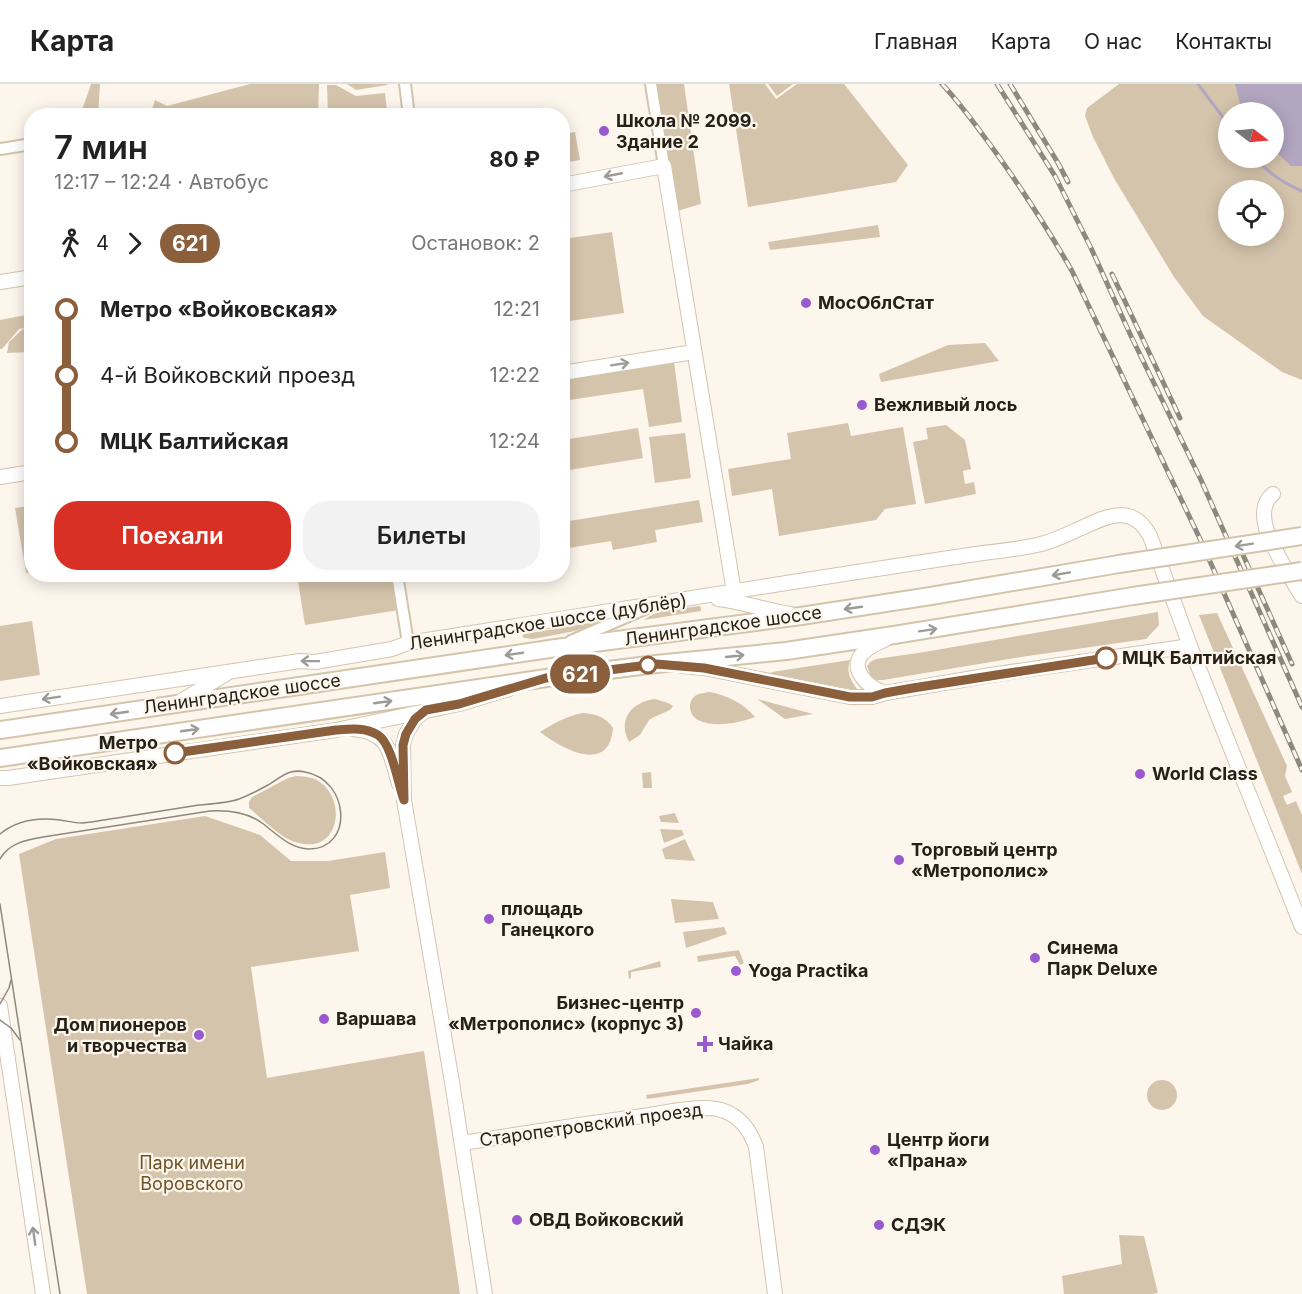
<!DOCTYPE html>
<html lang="ru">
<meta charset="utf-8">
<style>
:root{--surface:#fff;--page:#f2f2f2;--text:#222;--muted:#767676;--line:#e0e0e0;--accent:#d93025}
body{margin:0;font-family:Inter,sans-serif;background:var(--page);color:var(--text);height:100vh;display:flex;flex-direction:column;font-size:22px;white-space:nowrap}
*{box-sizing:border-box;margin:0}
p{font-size:20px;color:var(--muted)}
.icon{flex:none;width:33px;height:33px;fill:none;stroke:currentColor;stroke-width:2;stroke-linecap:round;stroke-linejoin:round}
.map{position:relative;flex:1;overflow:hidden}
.panel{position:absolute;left:24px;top:24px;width:546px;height:474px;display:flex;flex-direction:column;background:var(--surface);border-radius:24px;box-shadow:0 3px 15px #0003}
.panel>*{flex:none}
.badge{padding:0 12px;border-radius:20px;font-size:21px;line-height:39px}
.needle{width:39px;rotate:106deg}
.buttons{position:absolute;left:1218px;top:18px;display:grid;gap:12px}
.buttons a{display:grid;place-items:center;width:66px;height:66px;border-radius:50%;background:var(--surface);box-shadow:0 3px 15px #0003;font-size:30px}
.map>.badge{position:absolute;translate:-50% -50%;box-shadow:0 0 0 3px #fff}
.legs{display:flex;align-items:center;gap:9px;height:66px;padding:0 30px;font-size:20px}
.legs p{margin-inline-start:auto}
.overview{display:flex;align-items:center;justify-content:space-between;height:102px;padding:0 30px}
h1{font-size:33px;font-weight:600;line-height:45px}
.primary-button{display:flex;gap:12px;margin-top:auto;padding:12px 30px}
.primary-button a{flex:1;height:69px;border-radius:24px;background:var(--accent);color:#fff;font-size:24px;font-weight:600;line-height:69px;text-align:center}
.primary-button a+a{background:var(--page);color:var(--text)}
ul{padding:0 30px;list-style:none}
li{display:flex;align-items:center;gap:21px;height:66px;font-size:22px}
li i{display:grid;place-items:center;width:9px;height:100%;margin:0 8px;background:currentColor}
li i::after{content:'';width:15px;height:15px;margin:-8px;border:4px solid;border-radius:50%;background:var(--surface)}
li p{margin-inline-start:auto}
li:first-child i{background:linear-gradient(#0000 50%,currentColor 0)}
li:last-child i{background:linear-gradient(currentColor 50%,#0000 0)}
header{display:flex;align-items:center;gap:36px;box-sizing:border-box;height:84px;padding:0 30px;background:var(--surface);border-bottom:2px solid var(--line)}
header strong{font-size:28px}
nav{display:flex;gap:33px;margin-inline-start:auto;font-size:21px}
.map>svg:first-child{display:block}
.green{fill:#d5c4ac;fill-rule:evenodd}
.water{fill:#b3a6c1}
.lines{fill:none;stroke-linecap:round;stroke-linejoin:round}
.stream{stroke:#b3a6c1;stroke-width:3}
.street-casing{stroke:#d4c4ac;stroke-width:14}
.secondary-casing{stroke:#d4c4ac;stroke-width:16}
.primary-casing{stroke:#d4c4ac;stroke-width:20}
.street{stroke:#fff;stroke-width:10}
.secondary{stroke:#fff;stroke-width:14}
.primary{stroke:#fff;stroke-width:16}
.tram{stroke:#8e887f;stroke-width:1.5}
.rail-casing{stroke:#8e887f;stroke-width:5}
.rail{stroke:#fdf6ed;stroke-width:3;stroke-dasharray:9;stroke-linecap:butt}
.primary-bridge-casing{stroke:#d4c4ac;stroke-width:20;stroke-linecap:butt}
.primary-bridge{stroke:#fff;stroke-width:16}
.oneway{stroke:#9d9b97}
.line-1-casing{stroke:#fff;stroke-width:14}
.line-1{stroke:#8b5e3c;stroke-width:9}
.poi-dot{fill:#9959cf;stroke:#fdf6ed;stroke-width:2}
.stop-1-dot{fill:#fff;stroke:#8b5e3c;stroke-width:3}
.labels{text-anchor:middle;stroke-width:4.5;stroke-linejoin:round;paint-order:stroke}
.poi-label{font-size:18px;font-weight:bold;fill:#262017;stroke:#fdf6ed;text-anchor:start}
.street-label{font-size:18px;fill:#262017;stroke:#fdf6ed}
.stop-label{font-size:18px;font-weight:bold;fill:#262017;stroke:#fdf6ed;text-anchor:start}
.park-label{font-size:18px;fill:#6d5224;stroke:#fdf6ed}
</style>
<header>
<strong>Карта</strong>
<nav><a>Главная</a><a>Карта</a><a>О нас</a><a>Контакты</a></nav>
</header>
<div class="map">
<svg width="1302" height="1210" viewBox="0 0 1302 1210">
<rect width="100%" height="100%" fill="#fdf6ed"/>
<!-- green -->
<g class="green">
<polygon points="91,0 100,0 98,31 78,31 81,29"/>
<polygon points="250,0 319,0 318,31 150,31 155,16 167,22"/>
<polygon points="347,0 387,0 387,1 356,6"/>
<polygon points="657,0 684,0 701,120 677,127"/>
<polygon points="729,0 765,0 776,15 797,0 844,0 908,81 896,98 748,123"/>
<polygon points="768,0 793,0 777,12"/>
<path d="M1119,0h183v296l-20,-8 -79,-56 -29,-39 -59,-97 -22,-43 -8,-21 2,-8zM1228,28h46v46h-46zM1228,106h46v46h-46z"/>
<polygon points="327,1 336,1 356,12 385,9 387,28 362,32 328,31"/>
<polygon points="575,48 580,76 563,79 563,50"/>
<polygon points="878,141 880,153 770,166 768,158"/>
<polygon points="612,148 624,229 563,238 563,155"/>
<polygon points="31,230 31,268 7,269 9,258 24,244 19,245 2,265 0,265 0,236"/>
<polygon points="985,259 999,277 881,298 879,290 948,261"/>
<polygon points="674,278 682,338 649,343 643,305 563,317 562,294"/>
<polygon points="848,339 851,352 903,343 916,420 885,425 876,436 779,452 772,405 732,412 728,385 791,375 787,349"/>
<polygon points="946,341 965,356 971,385 963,387 965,400 974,398 976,410 925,420 913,358 928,355 926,344"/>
<polygon points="638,344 643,374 563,387 563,356"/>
<polygon points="685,349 691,394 655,399 649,353"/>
<polygon points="699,416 703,438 655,446 657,458 613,466 611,457 563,465 563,438"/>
<polygon points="28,422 31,444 32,488 26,489 15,424"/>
<polygon points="165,491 123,498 122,491 165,490"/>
<polygon points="297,491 393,491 399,526 305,541"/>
<path d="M699,522l2,1v4l-57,9c15,-12 37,-11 55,-14z"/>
<polygon points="1158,528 1159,541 1146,555 1015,574 883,596 876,596 871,593 867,582 870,578 876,575 918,569"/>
<polygon points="1217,529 1287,682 1285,692 1292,708 1283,712 1287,721 1296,717 1302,731 1302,790 1199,531"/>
<polygon points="32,537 40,591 0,597 0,542"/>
<polygon points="596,538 595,541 575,547 533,555 524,554 522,552 524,550"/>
<path d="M850,576c-4,12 0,19 7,29l-1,1 -85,-14 -1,-2 2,-2z"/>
<path d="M709,608c18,3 34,11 46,25 -17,6 -40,11 -57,3 -9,-5 -11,-18 -3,-24 4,-3 9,-3 14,-4z"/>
<path d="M655,615l13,4 5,3 -3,4 -16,7 -5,3 -9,15 -11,7c-12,-23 3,-40 26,-43z"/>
<polygon points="757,615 813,630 785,635"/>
<path d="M583,629c13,1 23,4 30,15 -4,47 -51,21 -73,4 14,-9 27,-16 43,-19z"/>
<polygon points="651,688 652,704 643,704 642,689"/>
<path d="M296,692c6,0 13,1 19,3 33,16 26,75 -16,64 -18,-4 -36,-24 -50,-35v-6l3,-5 36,-19z"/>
<polygon points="675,729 679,739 661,738 659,732"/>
<polygon points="205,732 260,751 291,777 328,777 385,768 390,804 350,811 359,867 251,883 267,994 424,967 460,1210 87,1210 19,770 56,755"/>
<polygon points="660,745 682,746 684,751 664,759"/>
<polygon points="685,755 695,777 665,775 662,765"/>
<polygon points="671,815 713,818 719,835 675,839"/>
<polygon points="724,843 727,850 686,864 683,848"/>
<polygon points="739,866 744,879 740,881 735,872 698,878 697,872"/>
<polygon points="660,877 661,883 631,888 631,894 629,895 628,887"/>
<polygon points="759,994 759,996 748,1000 647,1015 646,1011"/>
<circle cx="1162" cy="1011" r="15"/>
<polygon points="1119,1151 1144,1152 1158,1209 1151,1210 1064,1210 1062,1192 1122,1180"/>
</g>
<!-- water -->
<polygon class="water" points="1235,0 1302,0 1302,82 1291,82 1274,66 1274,28 1246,28 1240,20"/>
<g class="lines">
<!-- stream -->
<g class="stream">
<polyline points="1198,0 1228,40"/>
<path d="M1254,74c16,15 27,24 48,33"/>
</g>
<!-- street casing -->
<g class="street-casing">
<g id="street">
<polyline points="405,0 409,32"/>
<polyline points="651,0 664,82"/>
<polyline points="0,65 32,60"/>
<polyline points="397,490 408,559"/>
<polyline points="571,557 647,524"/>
</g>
</g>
<!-- secondary casing -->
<g class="secondary-casing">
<g id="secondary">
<polyline points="562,101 664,82 734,508"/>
<polyline points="0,198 32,193"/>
<polyline points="562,289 694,268"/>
<polyline points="0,393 32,388"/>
<path d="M1273,410c-23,19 4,59 14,77 5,8 9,17 15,25"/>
<path d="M718,515c25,3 48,11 72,15"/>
<polyline points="682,582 704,584 850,613 872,613 885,609 997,590 1190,562"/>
<path d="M885,609c-18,-6 -39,-26 -20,-42 6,-6 14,-8 21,-12"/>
<polyline points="181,617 226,590"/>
<path d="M0,622l300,-45 15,1 77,-13 16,-6 45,-7c176,-28 353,-57 530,-83 18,-2 36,-4 54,-8 15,-3 29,-10 42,-16 26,-12 53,-27 71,7l40,110 112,281"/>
<polyline points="426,626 415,635 406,650 403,661 404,716 452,998 485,1210"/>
<path d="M353,645c37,3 37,24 46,55"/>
<polyline points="0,694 8,694 336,646 459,620 509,605"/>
<polyline points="0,922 43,1210"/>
<path d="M462,1059c60,-9 120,-19 181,-27 21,-3 62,-13 81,-5 17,6 26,19 32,36l19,147"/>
</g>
</g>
<!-- primary casing -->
<g class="primary-casing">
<g id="primary">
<polyline points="0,646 556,564 801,532 931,512 1119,480"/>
<polyline points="0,674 546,594 656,580 786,567 894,551 1133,512"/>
</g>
</g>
<!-- street -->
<use href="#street" class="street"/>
<!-- secondary -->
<use href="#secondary" class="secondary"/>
<!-- primary -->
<use href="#primary" class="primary"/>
<!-- tram -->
<g class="tram">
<path d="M0,750c17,-14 38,-17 60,-14 7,1 15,3 22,3 14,-1 27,-4 41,-6 25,-4 50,-8 76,-12 12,-1 29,-2 40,-6 10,-4 20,-9 29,-14 7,-4 15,-11 23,-13 4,-1 10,-1 14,0 45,8 49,77 4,77 -20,-1 -32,-15 -47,-26 -15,-11 -33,-13 -52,-12l-167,26c-17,3 -34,6 -43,22"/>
<polyline points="0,820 60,1210"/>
<polyline points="0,920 9,904 11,896"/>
<polyline points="0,936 11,944 20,956"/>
</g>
<!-- rail casing -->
<g class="rail-casing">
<g id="rail">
<path d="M942,0c19,20 35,43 52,66 28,39 54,79 78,121l129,270 101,229"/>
<polyline points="997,0 1055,92 1091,164 1131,252 1201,396 1302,623"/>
<polyline points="1010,0 1058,79 1068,98"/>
<polyline points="1112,190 1180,334"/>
<polyline points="1239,462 1292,580"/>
</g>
</g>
<!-- rail -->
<use href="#rail" class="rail"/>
<!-- primary-bridge casing -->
<g class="primary-bridge-casing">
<g id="primary-bridge">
<polyline points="1119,480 1302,452"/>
<polyline points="1133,512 1302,487"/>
</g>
</g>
<!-- primary-bridge -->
<use href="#primary-bridge" class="primary-bridge"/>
</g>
<!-- one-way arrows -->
<defs><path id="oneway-shaft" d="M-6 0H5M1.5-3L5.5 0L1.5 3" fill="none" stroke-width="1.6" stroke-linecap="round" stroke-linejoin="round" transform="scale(1.5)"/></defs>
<g class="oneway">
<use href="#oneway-shaft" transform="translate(613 91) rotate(169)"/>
<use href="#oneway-shaft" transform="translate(620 280) rotate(-9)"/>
<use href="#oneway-shaft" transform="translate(1244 461) rotate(171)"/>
<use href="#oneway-shaft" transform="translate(1061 490) rotate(170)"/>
<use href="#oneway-shaft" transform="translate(853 524) rotate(172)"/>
<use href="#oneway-shaft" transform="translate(928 546) rotate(-9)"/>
<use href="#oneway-shaft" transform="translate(514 570) rotate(172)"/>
<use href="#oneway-shaft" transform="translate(735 572) rotate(-6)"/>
<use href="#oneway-shaft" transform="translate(310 577) rotate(-179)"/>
<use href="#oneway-shaft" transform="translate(51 614) rotate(171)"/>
<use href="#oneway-shaft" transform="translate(383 618) rotate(-8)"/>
<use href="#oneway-shaft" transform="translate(119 629) rotate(172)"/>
<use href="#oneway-shaft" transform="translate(190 646) rotate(-8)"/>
<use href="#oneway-shaft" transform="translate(34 1152) rotate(-98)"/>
</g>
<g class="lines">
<!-- line-1 casing -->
<g class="line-1-casing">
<path id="line-1" d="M175,669l161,-23c14,-1 29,-3 42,5 14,9 20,49 26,65l-1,-55 3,-11 9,-15 11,-9 33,-6 87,-26 110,-14 48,4 146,29h22l13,-4 28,-5 193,-30"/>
</g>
<!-- line-1 -->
<use href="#line-1" class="line-1"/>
</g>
<!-- markers -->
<g class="poi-dot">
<circle cx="604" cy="47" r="6"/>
<circle cx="806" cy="219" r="6"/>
<circle cx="862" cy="321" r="6"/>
<circle cx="1140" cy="690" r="6"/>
<circle cx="899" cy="776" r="6"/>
<circle cx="489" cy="835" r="6"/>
<circle cx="1035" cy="874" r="6"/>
<circle cx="736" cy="887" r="6"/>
<circle cx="696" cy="929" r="6"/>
<circle cx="324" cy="935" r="6"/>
<circle cx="199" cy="951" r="6"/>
<path d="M702 951h6v6h6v6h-6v6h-6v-6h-6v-6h6z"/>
<circle cx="875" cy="1066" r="6"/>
<circle cx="517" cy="1136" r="6"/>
<circle cx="879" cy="1141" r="6"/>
</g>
<g class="stop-1-dot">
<circle cx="1106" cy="574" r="10"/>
<circle cx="648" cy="581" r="8"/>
<circle cx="175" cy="669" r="10"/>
</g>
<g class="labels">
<!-- poi labels -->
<g class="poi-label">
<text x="616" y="43">Школа № 2099.<tspan x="616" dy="21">Здание 2</tspan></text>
<text x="818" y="225">МосОблСтат</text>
<text x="874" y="327">Вежливый лось</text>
<text x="1152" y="696">World Class</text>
<text x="911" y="772">Торговый центр<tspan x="911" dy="21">«Метрополис»</tspan></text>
<text x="501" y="831">площадь<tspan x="501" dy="21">Ганецкого</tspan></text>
<text x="1047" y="870">Синема<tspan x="1047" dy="21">Парк Deluxe</tspan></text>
<text x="748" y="893">Yoga Practika</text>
<text x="684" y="925" text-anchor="end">Бизнес-центр<tspan x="684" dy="21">«Метрополис» (корпус 3)</tspan></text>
<text x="336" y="941">Варшава</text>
<text x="187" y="947" text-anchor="end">Дом пионеров<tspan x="187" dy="21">и творчества</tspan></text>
<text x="718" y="966">Чайка</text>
<text x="887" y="1062">Центр йоги<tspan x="887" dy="21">«Прана»</tspan></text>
<text x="529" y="1142">ОВД Войковский</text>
<text x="891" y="1147">СДЭК</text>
</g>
<!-- street labels -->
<g class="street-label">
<text transform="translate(548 538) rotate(-9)" y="6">Ленинградское шоссе (дублёр)</text>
<text transform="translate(723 542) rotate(-8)" y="6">Ленинградское шоссе</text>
<text transform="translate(242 610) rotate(-8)" y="6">Ленинградское шоссе</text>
<text transform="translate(591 1041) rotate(-8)" y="6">Старопетровский проезд</text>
</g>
<!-- stop labels -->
<g class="stop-label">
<text x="1122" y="580">МЦК Балтийская</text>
<text x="158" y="665" text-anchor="end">Метро<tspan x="158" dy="21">«Войковская»</tspan></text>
</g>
<!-- park labels -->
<g class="park-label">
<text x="192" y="1085">Парк имени<tspan x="192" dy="21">Воровского</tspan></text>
</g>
</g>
</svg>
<div class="buttons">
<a><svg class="needle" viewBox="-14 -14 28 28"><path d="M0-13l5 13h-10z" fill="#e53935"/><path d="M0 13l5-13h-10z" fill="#767676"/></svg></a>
<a><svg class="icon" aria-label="locate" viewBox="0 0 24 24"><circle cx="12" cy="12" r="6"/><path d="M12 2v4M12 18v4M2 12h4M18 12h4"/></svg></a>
</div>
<b class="badge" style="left:580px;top:590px;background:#8b5e3c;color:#fff">621</b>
<section class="panel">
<div class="overview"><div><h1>7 мин</h1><p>12:17 – 12:24 · Автобус</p></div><b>80 ₽</b></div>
<div class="legs"><svg class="icon" aria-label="walk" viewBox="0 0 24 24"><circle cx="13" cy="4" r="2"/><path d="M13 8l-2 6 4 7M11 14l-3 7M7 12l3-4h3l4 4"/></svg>4<svg class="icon" aria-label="forward" viewBox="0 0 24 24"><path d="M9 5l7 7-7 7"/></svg><b class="badge" style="background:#8b5e3c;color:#fff">621</b><p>Остановок: 2</p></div>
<ul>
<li><i style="color:#8b5e3c"></i><b>Метро «Войковская»</b><p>12:21</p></li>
<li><i style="color:#8b5e3c"></i><span>4-й Войковский проезд</span><p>12:22</p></li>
<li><i style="color:#8b5e3c"></i><b>МЦК Балтийская</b><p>12:24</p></li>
</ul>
<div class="primary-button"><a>Поехали</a><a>Билеты</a></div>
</section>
</div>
